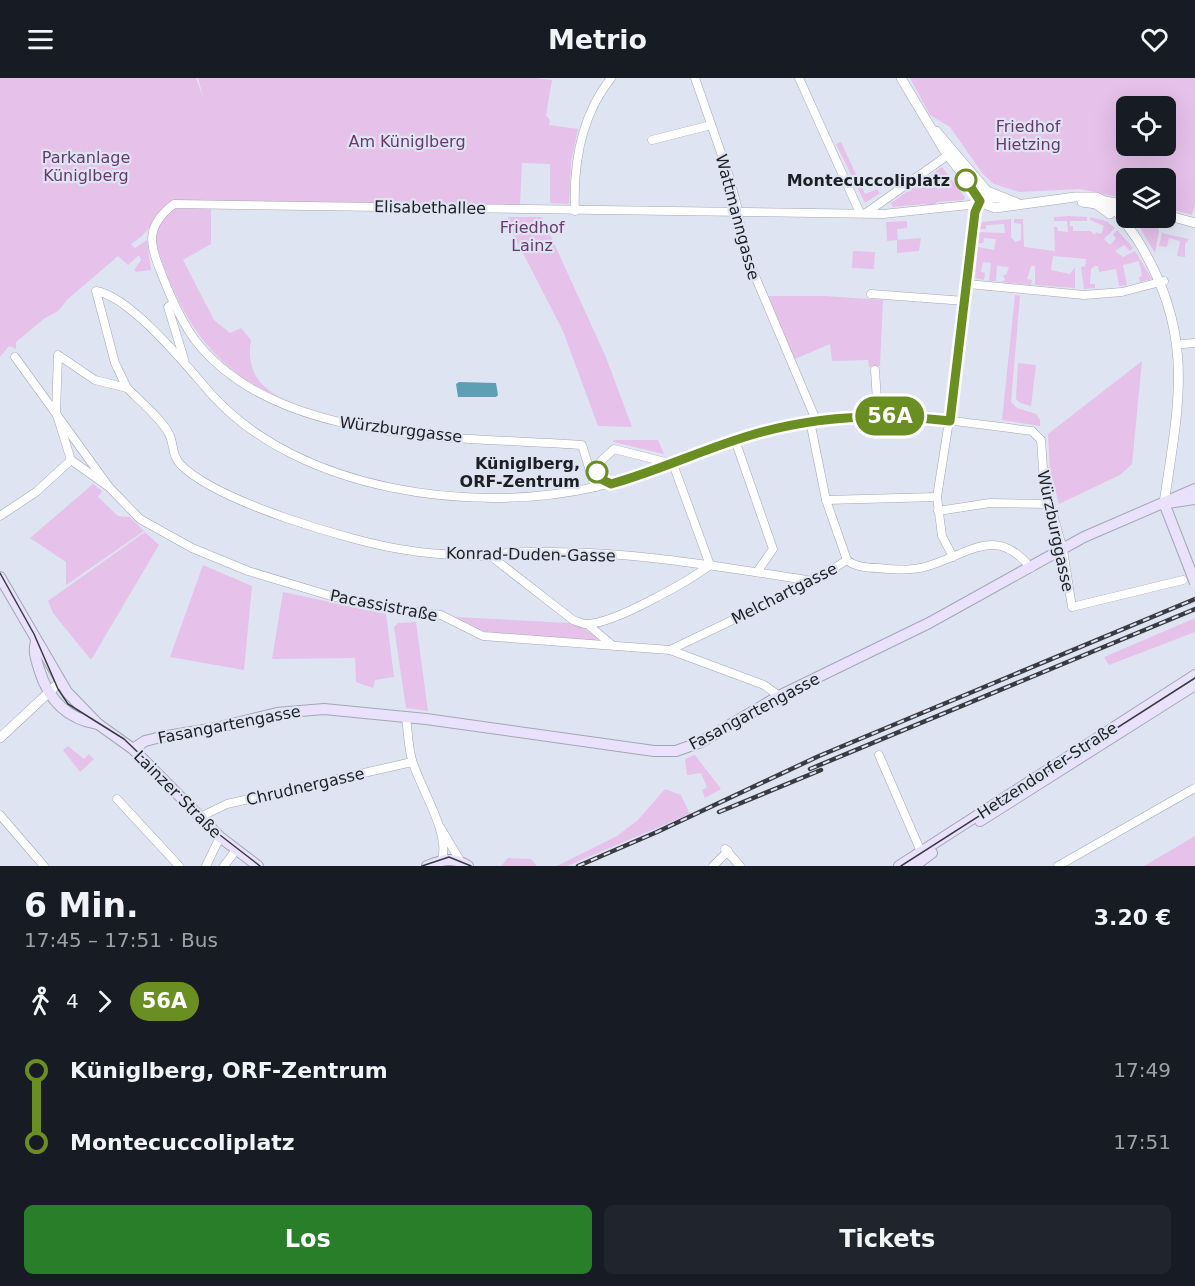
<!DOCTYPE html>
<html lang="de">
<meta charset="utf-8">
<style>
:root{--surface:#171b24;--page:#20242c;--text:#f1f3f6;--muted:#9ea1a6;--accent:#297e2a}
body{margin:0;font-family:"DejaVu Sans",sans-serif;background:var(--page);color:var(--text);height:100vh;display:flex;flex-direction:column;font-size:22px;white-space:nowrap}
*{box-sizing:border-box;margin:0}
p{font-size:20px;color:var(--muted)}
.icon{flex:none;width:33px;height:33px;fill:none;stroke:currentColor;stroke-width:2;stroke-linecap:round;stroke-linejoin:round}
.map{position:relative;height:788px;overflow:hidden}
.sheet{display:flex;flex-direction:column;background:var(--surface);flex:1}
.sheet>*{flex:none}
.badge{padding:0 12px;border-radius:20px;font-size:21px;line-height:39px}
.fabs{position:absolute;left:1116px;top:18px;display:grid;gap:12px}
.fabs a{display:grid;place-items:center;width:60px;height:60px;border-radius:9px;background:var(--surface);box-shadow:0 6px 24px #0002;font-size:30px}
.map>.badge{position:absolute;translate:-50% -50%;box-shadow:0 0 0 3px #fff}
.legs{display:flex;align-items:center;gap:9px;height:66px;padding:0 24px;font-size:20px}
.legs p{margin-inline-start:auto}
.overview{display:flex;align-items:center;justify-content:space-between;height:102px;padding:0 24px}
h1{font-size:33px;font-weight:700;line-height:45px}
.cta{display:flex;gap:12px;margin-top:auto;padding:12px 24px}
.cta a{flex:1;height:69px;border-radius:9px;background:var(--accent);color:#fff;font-size:24px;font-weight:700;line-height:69px;text-align:center}
.cta a+a{background:var(--page);color:var(--text)}
ul{padding:0 24px;list-style:none}
li{display:flex;align-items:center;gap:21px;height:72px;font-size:22px}
li i{display:grid;place-items:center;width:9px;height:100%;margin:0 8px;background:currentColor}
li i::after{content:'';width:15px;height:15px;margin:-8px;border:4px solid;border-radius:50%;background:var(--surface)}
li p{margin-inline-start:auto}
li:first-child i{background:linear-gradient(#0000 50%,currentColor 0)}
li:last-child i{background:linear-gradient(currentColor 50%,#0000 0)}
header{display:flex;justify-content:space-between;align-items:center;height:78px;padding:0 24px;background:var(--surface);font-size:27px;font-weight:700}
.map>svg:first-child{display:block}
.green{fill:#e6c1ea;fill-rule:evenodd}
.water{fill:#5f9fb3}
.lines{fill:none;stroke-linecap:round;stroke-linejoin:round}
.minor-casing{stroke:#a2a6b4;stroke-width:9}
.tertiary-casing{stroke:#a2a6b4;stroke-width:10}
.secondary-casing{stroke:#a2a6b4;stroke-width:12}
.minor{stroke:#fff;stroke-width:8}
.tertiary{stroke:#fff;stroke-width:9}
.secondary{stroke:#eae2fd;stroke-width:10}
.tram{stroke:#3a3b42;stroke-width:1.5}
.rail-casing{stroke:#3a3b42;stroke-width:4.5}
.rail{stroke:#dfe4f3;stroke-width:2;stroke-dasharray:7;stroke-linecap:butt}
.secondary-bridge-casing{stroke:#a2a6b4;stroke-width:12;stroke-linecap:butt}
.secondary-bridge{stroke:#eae2fd;stroke-width:10}
.line-1-casing{stroke:#fff;stroke-width:14}
.line-1{stroke:#6b8e23;stroke-width:9}
.stop-1-dot{fill:#fff;stroke:#6b8e23;stroke-width:3}
.labels{text-anchor:middle;stroke-width:4.5;stroke-linejoin:round;paint-order:stroke}
.park-label{font-size:16px;fill:#69396e;stroke:#dfe4f3}
.stop-label{font-size:16px;font-weight:bold;fill:#1e1f24;stroke:#dfe4f3;text-anchor:end}
.street-label{font-size:16px;fill:#1e1f24;stroke:#dfe4f3}
</style>
<header><svg class="icon" aria-label="menu" viewBox="0 0 24 24"><path d="M4 6h16M4 12h16M4 18h16"/></svg>Metrio<svg class="icon" aria-label="heart" viewBox="0 0 24 24"><path d="M12 20l-8-8c-3-5 5-10 8-4 3-6 11-1 8 4z"/></svg></header>
<div class="map">
<svg width="1195" height="788" viewBox="0 0 1195 788">
<rect width="100%" height="100%" fill="#dfe4f3"/>
<!-- green -->
<g class="green">
<path d="M0,0h196l8,22 -6,-22h337l17,2 -6,35 4,5 -1,5 29,4 -7,33 -2,42 -19,-1v-39l-28,-1 -2,42 -344,-3c-23,13 -23,29 -45,42l4,4 12,-8 4,30 -15,2 -2,-2 7,-10 -2,-5 -11,10 -10,-9 -50,43 -10,12 -13,7 -29,24v7l-7,-3 -9,11z"/>
<path d="M910,0h285v126l-3,11 -26,-7v-30h-40v21l-46,-10 -61,3 -25,-8 -11,-10 -33,-47 -20,-12zM1126,28h40v40h-40z"/>
<polygon points="841,64 865,116 877,111 880,115 865,125 836,66"/>
<polygon points="942,89 965,119 964,122 937,124 934,129 924,126 893,129 891,125"/>
<path d="M175,128h36v38l-28,16 31,60 16,13 11,-5 10,12c-9,56 43,62 85,77 -93,-26 -137,-59 -172,-150 -10,-27 -14,-43 11,-61z"/>
<polygon points="1070,138 1087,139 1087,143 1070,143 1070,148 1073,148 1073,153 1090,153 1095,157 1096,154 1101,156 1104,148 1090,142 1090,139 1106,143 1115,150 1104,161 1110,167 1116,160 1113,157 1117,152 1133,170 1130,173 1124,167 1115,173 1123,179 1135,173 1152,201 1140,204 1139,199 1142,198 1139,183 1123,187 1127,207 1119,208 1116,191 1099,194 1098,188 1095,188 1091,191 1090,206 1095,206 1095,210 1084,211 1081,189 1085,188 1086,181 1053,178 1051,192 1070,196 1075,189 1075,210 1035,207 1035,188 1031,188 1027,201 1032,202 1031,207 1001,204 1005,202 1003,197 1006,197 1009,189 997,188 996,203 989,203 991,185 983,184 981,194 985,195 984,202 975,200 978,169 994,172 996,161 984,160 983,165 978,165 979,154 1005,155 1004,146 986,147 986,151 980,151 982,144 1011,141 1011,159 1015,164 1021,162 1021,146 1014,145 1014,141 1023,141 1024,169 1055,173 1054,149 1057,149 1058,153 1068,154 1067,143 1054,143 1054,139"/>
<polygon points="508,139 542,139 605,277 632,349 598,348 563,253 508,146"/>
<polygon points="907,143 907,150 897,151 898,162 921,160 919,173 897,175 897,162 887,163 886,144"/>
<polygon points="1136,143 1157,148 1159,153 1155,175"/>
<polygon points="1162,155 1189,161 1185,166 1185,179 1177,178 1180,163 1169,160 1167,169 1159,168"/>
<polygon points="853,173 875,174 874,191 852,190"/>
<polygon points="1015,217 1020,218 1011,324 1017,330 1036,336 1040,342 1040,348 1002,342"/>
<polygon points="767,218 825,218 883,222 880,288 869,289 868,282 832,283 830,266 795,281"/>
<polygon points="1142,283 1132,386 1120,397 1059,426 1050,393 1048,356"/>
<polygon points="1018,285 1036,287 1031,328 1020,325 1016,321"/>
<polygon points="613,362 658,362 664,376 613,364"/>
<polygon points="93,406 102,413 98,419 118,438 130,439 144,453 66,507 66,484 30,460"/>
<polygon points="145,454 159,467 91,582 53,535 48,523"/>
<polygon points="203,487 252,508 244,592 170,579"/>
<polygon points="283,514 386,536 394,599 375,602 373,610 356,604 355,580 272,581"/>
<polygon points="455,539 570,545 583,550 597,560 595,563 490,556"/>
<polygon points="1195,540 1195,554 1109,587 1104,579"/>
<polygon points="416,544 428,633 406,630 394,549 398,545"/>
<polygon points="68,668 84,681 89,676 94,681 80,694 63,672"/>
<polygon points="695,677 721,711 705,720 702,712 707,709 701,695 687,697 685,681"/>
<polygon points="665,711 681,717 690,736 567,788 557,788 617,758 638,742"/>
<polygon points="1195,758 1195,788 1144,788"/>
<polygon points="508,780 531,781 537,788 501,788"/>
</g>
<!-- water -->
<polygon class="water" points="459,304 496,305 498,317 496,319 458,319 456,306"/>
<g class="lines">
<!-- minor casing -->
<g class="minor-casing">
<g id="minor">
<polyline points="695,0 728,95 737,128 744,172 816,342"/>
<polyline points="799,0 860,135"/>
<polyline points="652,62 711,47"/>
<path d="M1002,121l-14,-1 -19,7 -86,9 -709,-10c-32,24 -23,43 -10,76 8,20 18,42 31,60 82,106 266,96 387,105l13,42c73,-17 140,-52 214,-66 74,-13 150,1 223,10l9,9 3,42 19,68 9,57 111,-27"/>
<path d="M575,133c-2,-46 6,-95 36,-133"/>
<polyline points="866,135 951,75"/>
<polyline points="968,206 1084,217 1122,214 1164,203"/>
<polyline points="871,216 965,223"/>
<polyline points="173,225 168,229 184,281"/>
<polyline points="1183,266 1195,265"/>
<polyline points="15,279 109,409 140,441 192,470 248,493 331,518 392,531 441,537 483,558 670,572 764,607 779,618"/>
<polyline points="875,292 878,338"/>
<path d="M127,310c12,12 37,33 43,48 4,10 2,20 11,29 37,37 171,77 225,85 28,5 58,5 86,7 19,-8 39,-5 59,-5 88,0 176,16 263,29"/>
<polyline points="810,343 826,422 847,482"/>
<polyline points="735,362 773,471 757,494"/>
<polyline points="611,406 603,402 597,394 601,383 614,371 673,386"/>
<path d="M109,409l-38,-27 -15,-48 2,-57 37,25 32,8 -12,-25 -19,-72c36,6 93,78 117,105 87,95 261,119 382,91"/>
<polyline points="826,422 937,419"/>
<polyline points="938,433 990,425 1050,426"/>
<polyline points="0,438 36,414 71,382"/>
<path d="M492,479l81,63c4,1 9,4 13,4 26,1 103,-43 124,-59l-37,-101"/>
<polyline points="953,479 942,458 937,419 949,343 975,134 980,123"/>
<path d="M847,482c8,7 21,8 31,8 16,2 35,3 50,-2 43,-13 68,-41 103,2"/>
<polyline points="587,546 612,567"/>
<polyline points="670,572 814,503 847,482"/>
<path d="M406,639c2,14 2,32 7,46 8,26 37,70 29,97"/>
<polyline points="879,677 922,776"/>
<polyline points="117,721 179,788"/>
<polyline points="0,737 44,788"/>
<polyline points="200,739 227,726 412,684"/>
<polyline points="440,749 461,784"/>
<polyline points="725,771 740,788"/>
<polyline points="206,788 220,759"/>
<polyline points="224,788 236,772"/>
<polyline points="713,788 728,773"/>
<polyline points="1058,788 1195,710"/>
</g>
</g>
<!-- tertiary casing -->
<g class="tertiary-casing">
<g id="tertiary">
<path d="M901,0l43,72 41,54 10,4 80,-11h21c19,7 30,27 41,42 58,95 43,158 27,264"/>
<polyline points="936,53 987,113 1017,125"/>
<polyline points="1105,123 1126,127"/>
<polyline points="1082,124 1096,126 1110,136"/>
<polyline points="1166,137 1195,145"/>
<polyline points="0,660 60,604"/>
</g>
</g>
<!-- secondary casing -->
<g class="secondary-casing">
<g id="secondary">
<polyline points="1164,425 1189,489"/>
<polyline points="1168,425 1195,421"/>
<polyline points="0,499 67,614 98,646 133,671 220,759 258,788"/>
<path d="M36,563c-3,11 0,17 3,28 9,30 27,50 59,55"/>
<polyline points="133,671 145,663 161,659 216,650 277,635 324,631 426,641 654,673 676,673 701,664 779,618 929,545 1084,459 1195,411"/>
<polyline points="980,743 1195,607"/>
<path d="M427,788c15,-6 26,-10 41,0"/>
<polyline points="899,788 1195,597"/>
<polyline points="914,788 932,775"/>
</g>
</g>
<!-- minor -->
<use href="#minor" class="minor"/>
<!-- tertiary -->
<use href="#tertiary" class="tertiary"/>
<!-- secondary -->
<use href="#secondary" class="secondary"/>
<!-- tram -->
<g class="tram">
<polyline points="0,495 34,556 58,611 68,626 124,661 171,706 220,757 260,788"/>
<polyline points="422,788 449,779 471,788"/>
<polyline points="901,788 1195,600"/>
</g>
<!-- rail casing -->
<g class="rail-casing">
<g id="rail">
<polyline points="810,691 1195,531"/>
<polyline points="719,734 821,692"/>
<polyline points="578,788 657,754 819,678 1195,521"/>
</g>
</g>
<!-- rail -->
<use href="#rail" class="rail"/>
<!-- secondary-bridge casing -->
<g class="secondary-bridge-casing">
<polyline id="secondary-bridge" points="1189,489 1195,505"/>
</g>
<!-- secondary-bridge -->
<use href="#secondary-bridge" class="secondary-bridge"/>
</g>
<g class="lines">
<!-- line-1 casing -->
<g class="line-1-casing">
<path id="line-1" d="M597,394l6,8 8,4c50,-14 97,-37 147,-51 64,-18 127,-20 192,-12l25,-209 5,-11 -14,-21"/>
</g>
<!-- line-1 -->
<use href="#line-1" class="line-1"/>
</g>
<!-- markers -->
<g class="stop-1-dot">
<circle cx="966" cy="102" r="10"/>
<circle cx="597" cy="394" r="10"/>
</g>
<g class="labels">
<!-- park labels -->
<g class="park-label">
<text x="1028" y="54">Friedhof<tspan x="1028" dy="18">Hietzing</tspan></text>
<text x="407" y="69">Am Küniglberg</text>
<text x="86" y="85">Parkanlage<tspan x="86" dy="18">Küniglberg</tspan></text>
<text x="532" y="155">Friedhof<tspan x="532" dy="18">Lainz</tspan></text>
</g>
<!-- stop labels -->
<g class="stop-label">
<text x="950" y="108">Montecuccoliplatz</text>
<text x="580" y="391">Küniglberg,<tspan x="580" dy="18">ORF-Zentrum</tspan></text>
</g>
<!-- street labels -->
<g class="street-label">
<text transform="translate(430 129) rotate(1)" y="6">Elisabethallee</text>
<text transform="translate(738 139) rotate(75)" y="6">Wattmanngasse</text>
<text transform="translate(401 351) rotate(7)" y="6">Würzburggasse</text>
<text transform="translate(1056 453) rotate(78)" y="6">Würzburggasse</text>
<text transform="translate(531 476) rotate(1)" y="6">Konrad-Duden-Gasse</text>
<text transform="translate(784 515) rotate(-27)" y="6">Melchartgasse</text>
<text transform="translate(384 527) rotate(11)" y="6">Pacassistraße</text>
<text transform="translate(754 633) rotate(-28)" y="6">Fasangartengasse</text>
<text transform="translate(229 646) rotate(-11)" y="6">Fasangartengasse</text>
<text transform="translate(1047 692) rotate(-33)" y="6">Hetzendorfer Straße</text>
<text transform="translate(305 708) rotate(-13)" y="6">Chrudnergasse</text>
<text transform="translate(178 716) rotate(45)" y="6">Lainzer Straße</text>
</g>
</g>
</svg>
<div class="fabs">
<a><svg class="icon" aria-label="locate" viewBox="0 0 24 24"><circle cx="12" cy="12" r="6"/><path d="M12 2v4M12 18v4M2 12h4M18 12h4"/></svg></a>
<a><svg class="icon" aria-label="layers" viewBox="0 0 24 24"><path d="M12 4l9 5-9 5-9-5zM3 14l9 5 9-5"/></svg></a>
</div>
<b class="badge" style="left:890px;top:338px;background:#6b8e23;color:#fff">56A</b>
</div>
<section class="sheet">
<div class="overview"><div><h1>6 Min.</h1><p>17:45 – 17:51 · Bus</p></div><b>3.20 €</b></div>
<div class="legs"><svg class="icon" aria-label="walk" viewBox="0 0 24 24"><circle cx="13" cy="4" r="2"/><path d="M13 8l-2 6 4 7M11 14l-3 7M7 12l3-4h3l4 4"/></svg>4<svg class="icon" aria-label="forward" viewBox="0 0 24 24"><path d="M9 5l7 7-7 7"/></svg><b class="badge" style="background:#6b8e23;color:#fff">56A</b></div>
<ul>
<li><i style="color:#6b8e23"></i><b>Küniglberg, ORF-Zentrum</b><p>17:49</p></li>
<li><i style="color:#6b8e23"></i><b>Montecuccoliplatz</b><p>17:51</p></li>
</ul>
<div class="cta"><a>Los</a><a>Tickets</a></div>
</section>
